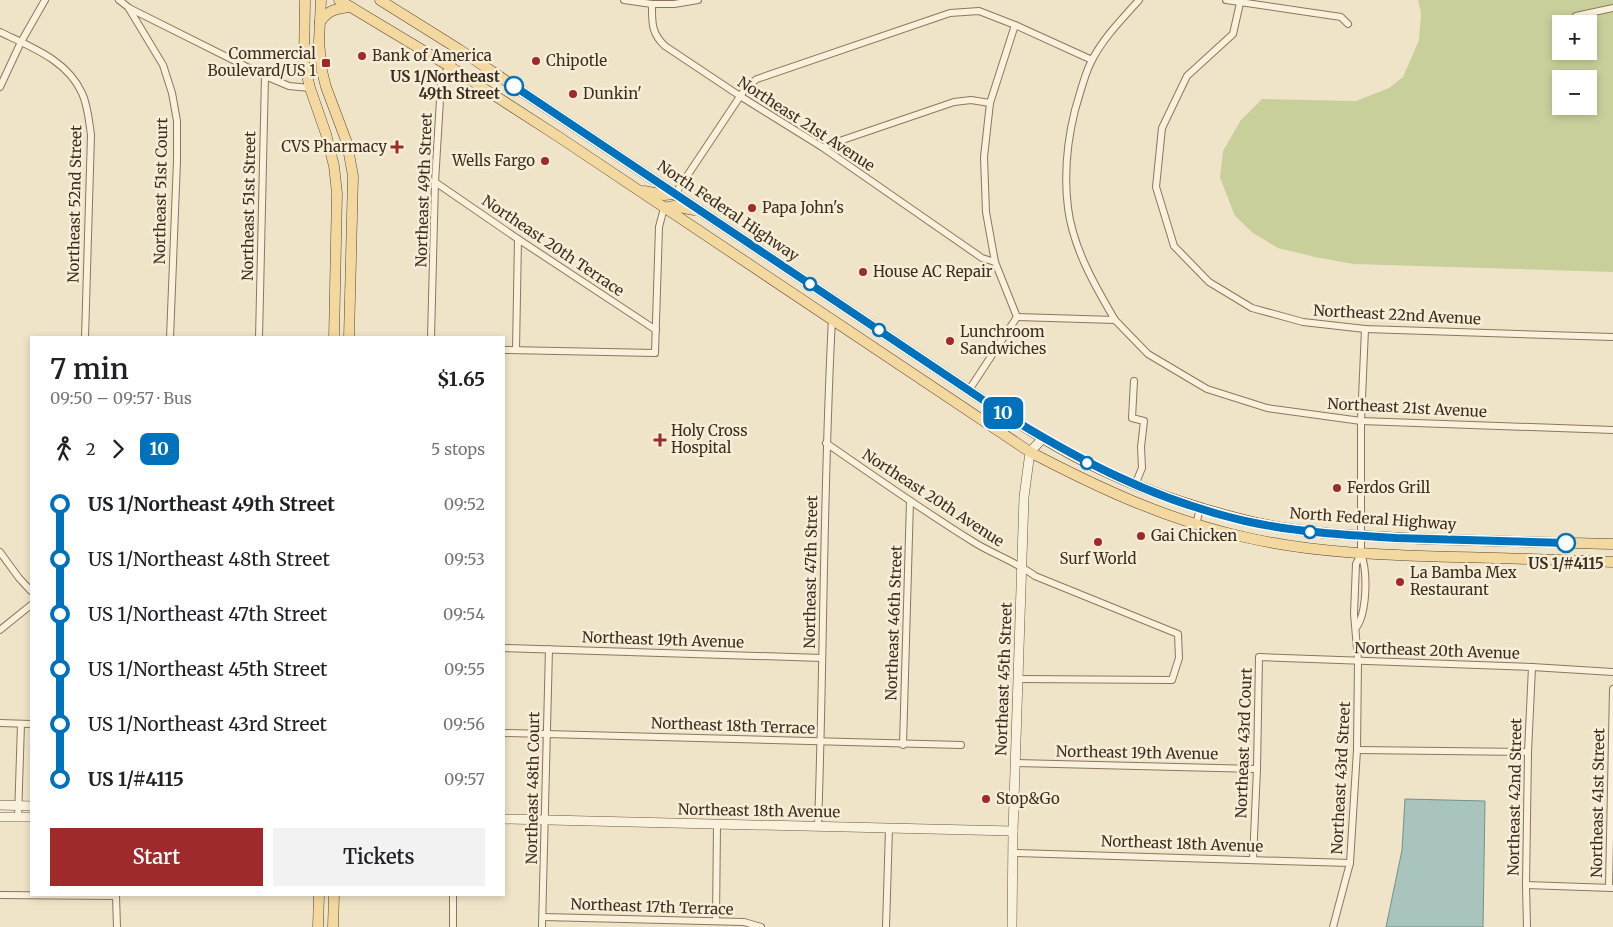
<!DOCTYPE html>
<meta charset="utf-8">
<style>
:root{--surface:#fff;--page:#f2f2f2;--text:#202124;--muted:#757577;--accent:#9e2a2b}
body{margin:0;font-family:Merriweather,serif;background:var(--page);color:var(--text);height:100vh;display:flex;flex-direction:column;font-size:19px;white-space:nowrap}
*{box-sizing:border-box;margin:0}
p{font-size:16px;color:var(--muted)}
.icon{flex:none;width:28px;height:28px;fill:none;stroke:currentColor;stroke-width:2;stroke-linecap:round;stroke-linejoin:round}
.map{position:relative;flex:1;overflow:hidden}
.details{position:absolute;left:30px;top:336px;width:475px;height:560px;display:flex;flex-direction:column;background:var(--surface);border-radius:0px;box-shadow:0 2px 8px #0003}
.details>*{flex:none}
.badge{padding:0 10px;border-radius:8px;font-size:18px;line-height:32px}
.fabs{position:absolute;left:1552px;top:15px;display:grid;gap:10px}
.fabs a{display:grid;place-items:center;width:45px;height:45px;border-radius:0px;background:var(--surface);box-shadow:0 2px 8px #0003;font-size:25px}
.map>.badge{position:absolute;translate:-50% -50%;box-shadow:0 0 0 2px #fff}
.legs{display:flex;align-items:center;gap:8px;height:55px;padding:0 20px;font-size:16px}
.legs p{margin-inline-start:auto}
.overview{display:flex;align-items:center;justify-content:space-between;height:85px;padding:0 20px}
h1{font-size:28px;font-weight:600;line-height:38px}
.button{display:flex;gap:10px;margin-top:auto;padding:10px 20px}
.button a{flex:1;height:58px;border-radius:0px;background:var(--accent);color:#fff;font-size:20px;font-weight:600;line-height:58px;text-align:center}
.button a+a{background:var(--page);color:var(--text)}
ul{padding:0 20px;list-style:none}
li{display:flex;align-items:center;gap:18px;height:55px;font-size:19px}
li i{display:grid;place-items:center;width:8px;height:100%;margin:0 6px;background:currentColor}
li i::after{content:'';width:12px;height:12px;margin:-6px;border:4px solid;border-radius:50%;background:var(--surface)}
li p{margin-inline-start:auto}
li:first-child i{background:linear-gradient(#0000 50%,currentColor 0)}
li:last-child i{background:linear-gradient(currentColor 50%,#0000 0)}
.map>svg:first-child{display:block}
.green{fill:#c9cf9b;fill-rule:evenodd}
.water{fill:#a9c4bc;stroke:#6f938a}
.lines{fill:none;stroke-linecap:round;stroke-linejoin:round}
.street-casing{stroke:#8d765c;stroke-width:8}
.secondary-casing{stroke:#6f573f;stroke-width:10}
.primary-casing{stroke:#5b4430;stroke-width:11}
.street{stroke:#faf1dc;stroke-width:6}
.secondary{stroke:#faf1dc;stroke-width:9}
.primary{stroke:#f3d9a0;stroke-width:10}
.line-1-casing{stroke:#fff;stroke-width:11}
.line-1{stroke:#0072bc;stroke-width:8}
.poi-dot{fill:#9e2a2b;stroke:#f7eed8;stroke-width:2}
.stop-1-dot{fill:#fff;stroke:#0072bc;stroke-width:2.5}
.labels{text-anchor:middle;stroke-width:5;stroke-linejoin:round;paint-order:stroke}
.poi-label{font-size:15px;fill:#3d2e20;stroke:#f7eed8;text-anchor:start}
.stop-label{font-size:15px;font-weight:bold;fill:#3d2e20;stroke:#f7eed8;text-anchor:end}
.street-label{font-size:15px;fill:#3d2e20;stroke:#f7eed8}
</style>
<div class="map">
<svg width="1613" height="927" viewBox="0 0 1613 927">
<rect width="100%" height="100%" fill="#f0e4c8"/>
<!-- green -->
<path class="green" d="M1418,0h195v272l-260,-8 -38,-7 -37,-9 -25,-15 -18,-17 -15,-38 3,-27 18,-31 21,-21 94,2 33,-13 14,-11 16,-37 2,-27zM1561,24h28v27h-28zM1561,79h28v27h-28z"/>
<!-- water -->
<polygon class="water" points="1405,799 1485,801 1483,927 1386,927 1402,850"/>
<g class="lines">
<!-- street casing -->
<g class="street-casing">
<g id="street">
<polyline points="119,0 128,7 163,65 172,93 177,121 177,161 170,338"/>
<path d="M624,0l28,4c0,18 -1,29 13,42l75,50 82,51 160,111 13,4"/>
<polyline points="1226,0 1341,17 1348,24"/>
<polyline points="1240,3 1233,34 1187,76 1162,128 1156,187 1174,246 1209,282 1252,308 1303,322 1365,329 1613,337"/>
<polyline points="652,4 674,4 698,0"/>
<polyline points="129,8 265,76 289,86 310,88"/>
<polyline points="1576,16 1613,8"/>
<polyline points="1015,25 990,103 984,157 986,212 995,262 1017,317"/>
<path d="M0,32c31,15 67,28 82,61 6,13 7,28 9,42l-6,203"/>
<polyline points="0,87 21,42 45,0"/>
<polyline points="822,147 954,102 971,100 990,103"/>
<polyline points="435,182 518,239 656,330"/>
<polyline points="675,194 747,86 757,79 950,13 979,11 1015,25 1092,60"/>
<polyline points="1017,317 1115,320 1148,354 1207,389 1267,408 1361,421 1613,430"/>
<path d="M1115,320c-20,-34 -42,-72 -47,-112 -4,-32 -1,-66 7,-98 5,-16 9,-35 17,-50 12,-23 30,-41 47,-60"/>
<polyline points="259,338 265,76"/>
<polyline points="431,338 435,182 441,84 444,75 460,50"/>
<polyline points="504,350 655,353 659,227 664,208"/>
<polyline points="516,350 518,239"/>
<polyline points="1134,381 1132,418 1144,421 1141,447 1142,468 1135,485"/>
<polyline points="969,390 1017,317"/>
<path d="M826,443c48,33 96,67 146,98 20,13 43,20 63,35l143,58 1,24 -7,22 -154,-1"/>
<polyline points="1196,525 1200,508"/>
<polyline points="0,552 19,578 31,591"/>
<path d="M1356,628c11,-15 12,-56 5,-74v-133l4,-92"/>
<polyline points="0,630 31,605"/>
<polyline points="504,648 822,658"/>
<polyline points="0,723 31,724"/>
<polyline points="504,733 961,745"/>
<polyline points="903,745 910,501"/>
<polyline points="1357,750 1528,752"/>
<polyline points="1016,763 1257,769"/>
<polyline points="18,817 21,724"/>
<path d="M818,826c6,-169 5,-338 14,-507"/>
<polyline points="1013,853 1350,863"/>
<polyline points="1253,859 1257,769 1259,657 1532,667 1613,672"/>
<polyline points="1526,885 1612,888"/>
<polyline points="1609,887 1613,689"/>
<polyline points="0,895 116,896"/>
<polyline points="116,895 117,927"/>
<polyline points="543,917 744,922 761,927"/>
<polyline points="716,921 717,824"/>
<polyline points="453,927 453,895"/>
<polyline points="542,927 549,649"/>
<polyline points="886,927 889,828"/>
<polyline points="1333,927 1350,863 1357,750 1358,660 1354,614 1356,564 1361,554"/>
<polyline points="1527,927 1526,885 1528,752 1532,667"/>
</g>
</g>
<!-- secondary casing -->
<g class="secondary-casing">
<g id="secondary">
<polyline points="0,805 31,806"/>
<polyline points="0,817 31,817"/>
<polyline points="504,819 1013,831"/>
<polyline points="1012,927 1013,831 1024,497 1030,452 1043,438"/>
</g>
</g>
<!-- primary casing -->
<g class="primary-casing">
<g id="primary">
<polyline points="305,0 304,63 310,88 326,134 334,166 337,193 334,338"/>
<polyline points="321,0 319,42 322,71 326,87 347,143 353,176 349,338"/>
<path d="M339,0l110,66 110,71 471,315c69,36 137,68 214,85 69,16 139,18 210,20 53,1 106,3 159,5"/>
<path d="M380,0l80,50 541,362c18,11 36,23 55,34 59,34 123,58 189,74 51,13 104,15 157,18 70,3 141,4 211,6"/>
<path d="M320,22c8,-12 17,-14 31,-15"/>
<polyline points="644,191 664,195 675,194"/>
<polyline points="664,208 674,206 694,210"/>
<polyline points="318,927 319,895"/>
<polyline points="333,927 334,895"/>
</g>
</g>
<!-- street -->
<use href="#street" class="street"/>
<!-- secondary -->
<use href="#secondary" class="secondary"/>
<!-- primary -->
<use href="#primary" class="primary"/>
</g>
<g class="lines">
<!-- line-1 casing -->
<g class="line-1-casing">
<path id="line-1" d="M514,86l487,326c79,49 153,88 244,109 50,11 100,14 151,17 56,2 113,3 170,5"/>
</g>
<!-- line-1 -->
<use href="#line-1" class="line-1"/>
</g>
<!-- markers -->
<g class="poi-dot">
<circle cx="362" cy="56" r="5"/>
<circle cx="536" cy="61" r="5"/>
<rect x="321" y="58" width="10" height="10" rx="2.5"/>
<circle cx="573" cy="94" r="5"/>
<path d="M394.5 139.5h5v5h5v5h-5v5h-5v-5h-5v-5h5z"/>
<circle cx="545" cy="161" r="5"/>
<circle cx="752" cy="208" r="5"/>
<circle cx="863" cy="272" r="5"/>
<circle cx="950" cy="341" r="5"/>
<path d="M657.5 432.5h5v5h5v5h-5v5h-5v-5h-5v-5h5z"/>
<circle cx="1337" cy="488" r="5"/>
<circle cx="1141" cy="536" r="5"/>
<circle cx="1098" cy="542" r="5"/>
<circle cx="1400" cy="582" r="5"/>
<circle cx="986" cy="799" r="5"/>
</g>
<g class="stop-1-dot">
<circle cx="514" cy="86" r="9"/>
<circle cx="810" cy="284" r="6"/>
<circle cx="879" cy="330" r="6"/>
<circle cx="1087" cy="463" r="6"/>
<circle cx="1310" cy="532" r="6"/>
<circle cx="1566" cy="543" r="9"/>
</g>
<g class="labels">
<!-- poi labels -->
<g class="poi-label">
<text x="316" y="59" text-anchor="end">Commercial<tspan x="316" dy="17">Boulevard/US 1</tspan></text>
<text x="372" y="61">Bank of America</text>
<text x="546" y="66">Chipotle</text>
<text x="583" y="99">Dunkin'</text>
<text x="387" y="152" text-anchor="end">CVS Pharmacy</text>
<text x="535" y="166" text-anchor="end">Wells Fargo</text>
<text x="762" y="213">Papa John's</text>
<text x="873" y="277">House AC Repair</text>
<text x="960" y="337">Lunchroom<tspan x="960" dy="17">Sandwiches</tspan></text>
<text x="671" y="436">Holy Cross<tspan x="671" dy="17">Hospital</tspan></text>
<text x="1347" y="493">Ferdos Grill</text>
<text x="1151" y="541">Gai Chicken</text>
<text x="1098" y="564" text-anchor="middle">Surf World</text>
<text x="1410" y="578">La Bamba Mex<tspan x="1410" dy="17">Restaurant</tspan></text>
<text x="996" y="804">Stop&amp;Go</text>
</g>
<!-- stop labels -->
<g class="stop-label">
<text x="500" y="82">US 1/Northeast<tspan x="500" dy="17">49th Street</tspan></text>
<text x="1566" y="569" text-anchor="middle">US 1/#4115</text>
</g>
<!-- street labels -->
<g class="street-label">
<text transform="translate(806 124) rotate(33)" y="5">Northeast 21st Avenue</text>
<text transform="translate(424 190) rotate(-88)" y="5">Northeast 49th Street</text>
<text transform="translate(161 191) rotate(-89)" y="5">Northeast 51st Court</text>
<text transform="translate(75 204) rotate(-89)" y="5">Northeast 52nd Street</text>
<text transform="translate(249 206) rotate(-89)" y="5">Northeast 51st Street</text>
<text transform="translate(728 211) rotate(34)" y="5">North Federal Highway</text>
<text transform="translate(553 246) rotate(34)" y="5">Northeast 20th Terrace</text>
<text transform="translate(1397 315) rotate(3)" y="5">Northeast 22nd Avenue</text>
<text transform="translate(1407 408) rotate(3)" y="5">Northeast 21st Avenue</text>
<text transform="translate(933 498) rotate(33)" y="5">Northeast 20th Avenue</text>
<text transform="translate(1373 519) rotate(4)" y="5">North Federal Highway</text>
<text transform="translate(811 572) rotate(-89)" y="5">Northeast 47th Street</text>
<text transform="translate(894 623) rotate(-88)" y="5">Northeast 46th Street</text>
<text transform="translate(663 640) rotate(2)" y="5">Northeast 19th Avenue</text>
<text transform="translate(1437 651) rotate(2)" y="5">Northeast 20th Avenue</text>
<text transform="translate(1004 679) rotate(-88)" y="5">Northeast 45th Street</text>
<text transform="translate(733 726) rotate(2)" y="5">Northeast 18th Terrace</text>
<text transform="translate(1244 743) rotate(-88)" y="5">Northeast 43rd Court</text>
<text transform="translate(1137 753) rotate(1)" y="5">Northeast 19th Avenue</text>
<text transform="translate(1341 778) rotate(-87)" y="5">Northeast 43rd Street</text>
<text transform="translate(533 788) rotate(-89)" y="5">Northeast 48th Court</text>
<text transform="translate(1515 797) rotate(-89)" y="5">Northeast 42nd Street</text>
<text transform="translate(1598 803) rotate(-89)" y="5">Northeast 41st Street</text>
<text transform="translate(759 811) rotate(1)" y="5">Northeast 18th Avenue</text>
<text transform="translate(1182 844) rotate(2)" y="5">Northeast 18th Avenue</text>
<text transform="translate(652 907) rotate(2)" y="5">Northeast 17th Terrace</text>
</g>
</g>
</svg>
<div class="fabs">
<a>+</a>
<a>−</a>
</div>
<b class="badge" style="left:1003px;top:413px;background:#0072bc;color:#fff">10</b>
<section class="details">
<div class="overview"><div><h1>7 min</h1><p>09:50 – 09:57 · Bus</p></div><b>$1.65</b></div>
<div class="legs"><svg class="icon" aria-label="walk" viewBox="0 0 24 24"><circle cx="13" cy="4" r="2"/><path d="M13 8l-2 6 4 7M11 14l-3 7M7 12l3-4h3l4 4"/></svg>2<svg class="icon" aria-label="forward" viewBox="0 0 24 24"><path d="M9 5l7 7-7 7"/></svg><b class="badge" style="background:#0072bc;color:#fff">10</b><p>5 stops</p></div>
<ul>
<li><i style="color:#0072bc"></i><b>US 1/Northeast 49th Street</b><p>09:52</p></li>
<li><i style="color:#0072bc"></i><span>US 1/Northeast 48th Street</span><p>09:53</p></li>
<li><i style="color:#0072bc"></i><span>US 1/Northeast 47th Street</span><p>09:54</p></li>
<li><i style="color:#0072bc"></i><span>US 1/Northeast 45th Street</span><p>09:55</p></li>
<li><i style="color:#0072bc"></i><span>US 1/Northeast 43rd Street</span><p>09:56</p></li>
<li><i style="color:#0072bc"></i><b>US 1/#4115</b><p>09:57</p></li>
</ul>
<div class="button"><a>Start</a><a>Tickets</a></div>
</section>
</div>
